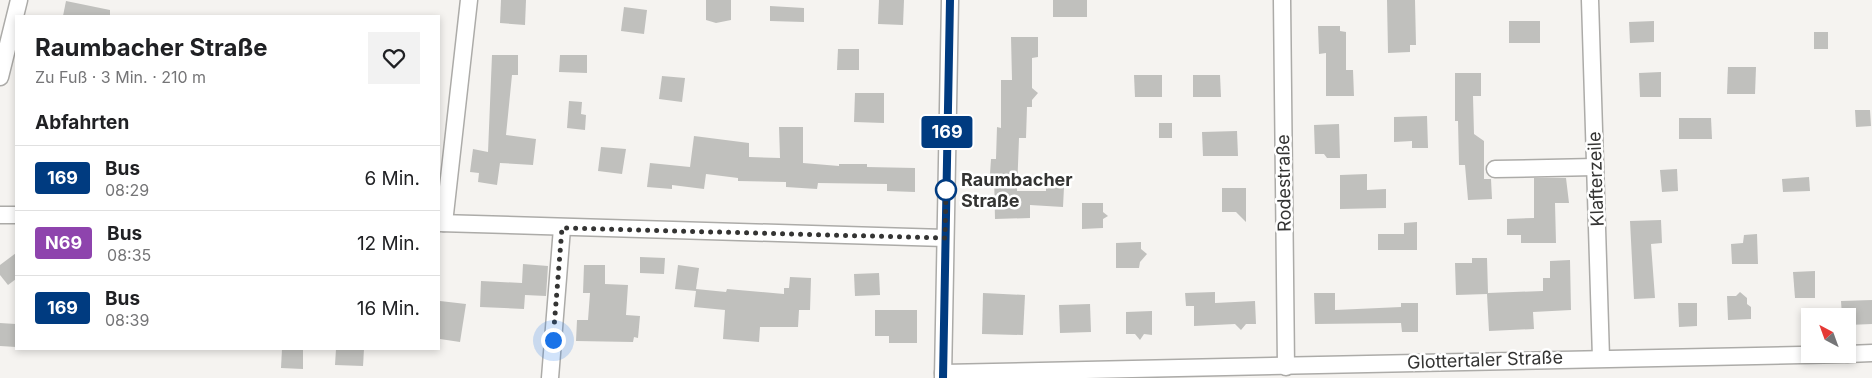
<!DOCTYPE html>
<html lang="de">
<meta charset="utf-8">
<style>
:root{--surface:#fff;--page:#f2f2f2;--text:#202124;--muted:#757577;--line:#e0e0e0}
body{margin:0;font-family:Inter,sans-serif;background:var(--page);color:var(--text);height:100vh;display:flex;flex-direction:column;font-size:19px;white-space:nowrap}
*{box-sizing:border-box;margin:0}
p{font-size:16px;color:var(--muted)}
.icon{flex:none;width:28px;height:28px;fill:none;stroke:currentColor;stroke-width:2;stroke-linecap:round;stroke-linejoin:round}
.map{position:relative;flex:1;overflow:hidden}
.panel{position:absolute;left:15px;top:15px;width:425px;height:335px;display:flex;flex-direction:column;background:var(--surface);border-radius:0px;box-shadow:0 2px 8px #0003}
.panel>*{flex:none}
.badge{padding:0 10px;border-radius:4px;font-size:18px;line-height:32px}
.needle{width:32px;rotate:319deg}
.tools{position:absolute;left:1801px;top:308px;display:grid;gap:10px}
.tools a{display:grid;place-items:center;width:55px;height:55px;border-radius:0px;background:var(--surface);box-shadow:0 2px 8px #0003;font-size:25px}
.you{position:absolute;width:25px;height:25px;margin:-12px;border:4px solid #fff;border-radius:50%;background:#1a73e8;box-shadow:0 0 0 8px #1a73e833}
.map>.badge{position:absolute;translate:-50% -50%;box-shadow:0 0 0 2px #fff}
h2{padding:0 20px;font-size:19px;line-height:45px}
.round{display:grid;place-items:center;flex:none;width:52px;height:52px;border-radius:0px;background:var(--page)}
.overview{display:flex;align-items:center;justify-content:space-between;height:85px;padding:0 20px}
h1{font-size:24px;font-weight:700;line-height:38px}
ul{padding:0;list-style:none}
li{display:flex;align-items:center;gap:15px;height:65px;padding:0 20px;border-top:1px solid var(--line)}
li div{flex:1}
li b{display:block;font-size:19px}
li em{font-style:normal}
li .badge{min-width:55px;font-weight:700;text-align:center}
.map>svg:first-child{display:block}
.building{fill:#c0c0bd}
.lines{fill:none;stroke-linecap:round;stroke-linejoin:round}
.minor-casing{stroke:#acaba8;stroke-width:19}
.minor{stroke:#fff;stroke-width:16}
.line-casing{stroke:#fff;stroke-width:11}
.line{stroke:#003b80;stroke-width:8}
.walk{stroke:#343433;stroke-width:5;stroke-dasharray:0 9}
.stop-dot{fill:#fff;stroke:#003b80;stroke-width:2.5}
.labels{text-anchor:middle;stroke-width:5;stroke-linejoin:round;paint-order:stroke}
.street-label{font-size:18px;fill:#343433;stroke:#fff}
.stop-label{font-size:18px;font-weight:bold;fill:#343433;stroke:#fff;text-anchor:start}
</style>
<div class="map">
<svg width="1872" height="378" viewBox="0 0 1872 378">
<rect width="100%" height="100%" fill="#f5f3f0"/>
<!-- building -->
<g class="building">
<polygon points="501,0 526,0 525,25 500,23"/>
<polygon points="706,0 731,0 731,20 716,23 706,20"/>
<polygon points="879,0 904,0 903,25 878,24"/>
<rect x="1053" y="0" width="34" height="17"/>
<polygon points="1387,0 1415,0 1416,45 1410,45 1410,52 1388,53"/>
<polygon points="66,1 110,10 110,16 63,16"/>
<polygon points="770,6 804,8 804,22 770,21"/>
<polygon points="624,7 647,10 644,34 621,31"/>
<rect x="1509" y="21" width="31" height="22"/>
<polygon points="1654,21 1654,42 1630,43 1629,22"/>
<polygon points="1318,26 1340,26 1340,31 1346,32 1346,70 1353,70 1354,96 1326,96 1326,53 1319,54"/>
<rect x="1814" y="32" width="14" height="17"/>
<polygon points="1011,37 1038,37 1038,57 1032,58 1032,88 1038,93 1032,100 1032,107 1027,107 1026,138 1019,138 1017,191 1046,191 1046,186 1064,187 1063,207 1030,205 1030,218 995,219 994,174 990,174 991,159 996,159 997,127 1001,128 1001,80 1012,80"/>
<polygon points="838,49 859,49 859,70 837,70"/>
<polygon points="492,55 518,55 518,75 512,75 506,135 536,139 533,165 500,163 497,185 478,182 479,173 470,172 473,149 488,152"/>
<polygon points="560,55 587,55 587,73 559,72"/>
<polygon points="1728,67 1756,67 1755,94 1727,94"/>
<polygon points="1661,72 1661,97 1640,97 1639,73"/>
<polygon points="1455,73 1481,73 1481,96 1473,96 1474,134 1484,141 1484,179 1491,179 1492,199 1468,200 1465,165 1459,165 1458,121 1455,121"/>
<polygon points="1134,75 1162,75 1162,97 1135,97"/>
<polygon points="1193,75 1220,75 1221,97 1193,97"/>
<polygon points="662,76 685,78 682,102 659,99"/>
<polygon points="855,93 884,93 884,123 854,122"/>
<polygon points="569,101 582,102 581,114 586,115 585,130 567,128"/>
<polygon points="1855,110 1870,110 1871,126 1856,127"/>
<polygon points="1427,116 1428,148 1412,148 1412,141 1394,142 1394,117"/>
<polygon points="1679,118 1711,118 1712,139 1679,139"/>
<rect x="1159" y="123" width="13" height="15"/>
<polygon points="1339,124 1340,158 1327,158 1324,154 1315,154 1314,125"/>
<polygon points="779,127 803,127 803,163 839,166 839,164 867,164 867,167 915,168 915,192 887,191 887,184 818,183 817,189 786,187 786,182 738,181 738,178 706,174 704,189 672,185 672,189 647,187 650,163 690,167 694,136 749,143 749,157 780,158"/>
<polygon points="1237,131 1238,156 1203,156 1202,132"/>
<polygon points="601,147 626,149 622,174 598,171"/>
<polygon points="1677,169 1678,191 1662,192 1660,170"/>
<polygon points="1367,174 1367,190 1386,189 1386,208 1340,209 1340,175"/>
<polygon points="1809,177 1810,191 1783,192 1782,179"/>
<polygon points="1534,178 1566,178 1569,203 1555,203 1556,243 1521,243 1521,235 1507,235 1507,219 1534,218"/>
<polygon points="1222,188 1246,188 1246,222 1236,212 1222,212"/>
<polygon points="1082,203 1103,203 1103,212 1108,216 1103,219 1103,228 1082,229"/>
<polygon points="1661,220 1662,243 1651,244 1655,298 1634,299 1630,221"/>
<polygon points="1417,222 1417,250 1378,250 1378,234 1404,234 1404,223"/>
<polygon points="1757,234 1758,264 1732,264 1731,244 1743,243 1744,235"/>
<polygon points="1141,242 1141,249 1147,254 1140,262 1139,268 1116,268 1116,243"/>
<polygon points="16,253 16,279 8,285 0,275 0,265"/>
<polygon points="640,257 665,258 664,274 640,273"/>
<polygon points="1472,258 1487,258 1488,293 1543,291 1543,278 1550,278 1550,261 1570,260 1571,310 1533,312 1534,329 1489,331 1487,294 1456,295 1455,263 1472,263"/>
<polygon points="523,264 548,266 546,296 525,295 524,309 480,307 481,281 522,283"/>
<polygon points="584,265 605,265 605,284 628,285 626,315 640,316 638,338 634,337 633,342 576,341 577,320 588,320 590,293 583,293"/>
<polygon points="678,265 699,268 696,289 726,292 727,289 784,294 784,288 789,288 790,277 811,278 810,310 799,310 798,327 760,327 759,342 723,339 725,310 694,307 696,291 675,289"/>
<polygon points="1815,271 1815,298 1795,298 1793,272"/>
<polygon points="879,273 880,295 855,296 854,274"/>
<polygon points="1215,292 1215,303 1255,301 1256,324 1246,324 1241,330 1235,324 1194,326 1194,306 1186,306 1185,293"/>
<polygon points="1740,292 1747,298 1747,304 1751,307 1751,319 1728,320 1727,296 1736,296"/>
<polygon points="983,293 1025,295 1023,335 982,334"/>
<polygon points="1314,293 1335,293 1335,310 1401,307 1401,303 1418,303 1418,332 1402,332 1401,323 1315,324"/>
<polygon points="1872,300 1872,324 1848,325 1848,316 1842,316 1841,301"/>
<polygon points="440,301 466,304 460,342 440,339"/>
<polygon points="1678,303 1697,303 1697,326 1679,327"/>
<polygon points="1090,304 1091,332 1060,333 1059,305"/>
<polygon points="875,310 917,310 917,343 889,343 889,336 875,336"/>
<polygon points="1152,311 1152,335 1144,334 1140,340 1135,334 1126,334 1126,312"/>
<polygon points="0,323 16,324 16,347 0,346"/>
<polygon points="282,349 303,349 303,369 281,368"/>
<polygon points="336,349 364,349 363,366 335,365"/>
</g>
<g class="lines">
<!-- minor casing -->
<g class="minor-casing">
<g id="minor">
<polyline points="1282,0 1286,367"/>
<polyline points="1590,0 1601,358"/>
<polyline points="0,77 19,0"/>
<polyline points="1495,169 1595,167"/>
<polyline points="0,215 16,215"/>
<polyline points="439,223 945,238"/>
<polyline points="444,223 469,0"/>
<polyline points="1848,354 1872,353"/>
<polyline points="943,373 1846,354"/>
<polyline points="550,378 562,228"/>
<polyline points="943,378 950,0"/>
</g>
</g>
<!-- minor -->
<use href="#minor" class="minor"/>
</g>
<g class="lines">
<!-- line casing -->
<g class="line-casing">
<polyline id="line" points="943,378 950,0"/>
</g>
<!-- line -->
<use href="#line" class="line"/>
<!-- walk -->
<polyline class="walk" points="553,340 562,228 945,238 946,190"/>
</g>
<!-- markers -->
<circle class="stop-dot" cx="946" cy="190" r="10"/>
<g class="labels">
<!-- street labels -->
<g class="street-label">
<text transform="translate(1596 179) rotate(-92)" y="6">Klafterzeile</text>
<text transform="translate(1284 183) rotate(-91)" y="6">Rodestraße</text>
<text transform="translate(1485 360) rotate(-2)" y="6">Glottertaler Straße</text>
</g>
<!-- stop labels -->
<g class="stop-label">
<text x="961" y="186">Raumbacher<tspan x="961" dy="21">Straße</tspan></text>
</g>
</g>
</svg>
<div class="tools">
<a><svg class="needle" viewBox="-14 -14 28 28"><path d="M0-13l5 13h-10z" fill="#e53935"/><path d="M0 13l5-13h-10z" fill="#757577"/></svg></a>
</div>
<div class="you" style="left:553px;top:340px"></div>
<b class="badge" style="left:947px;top:132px;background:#003b80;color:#fff">169</b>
<section class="panel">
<div class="overview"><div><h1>Raumbacher Straße</h1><p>Zu Fuß · 3 Min. · 210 m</p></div><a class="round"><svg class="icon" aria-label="heart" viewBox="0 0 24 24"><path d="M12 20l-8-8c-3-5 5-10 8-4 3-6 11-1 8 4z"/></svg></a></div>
<h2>Abfahrten</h2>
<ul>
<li><span class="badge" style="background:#003b80;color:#fff">169</span><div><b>Bus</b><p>08:29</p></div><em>6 Min.</em></li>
<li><span class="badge" style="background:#8e44ad;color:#fff">N69</span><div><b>Bus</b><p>08:35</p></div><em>12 Min.</em></li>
<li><span class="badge" style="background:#003b80;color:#fff">169</span><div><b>Bus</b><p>08:39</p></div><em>16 Min.</em></li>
</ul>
</section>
</div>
